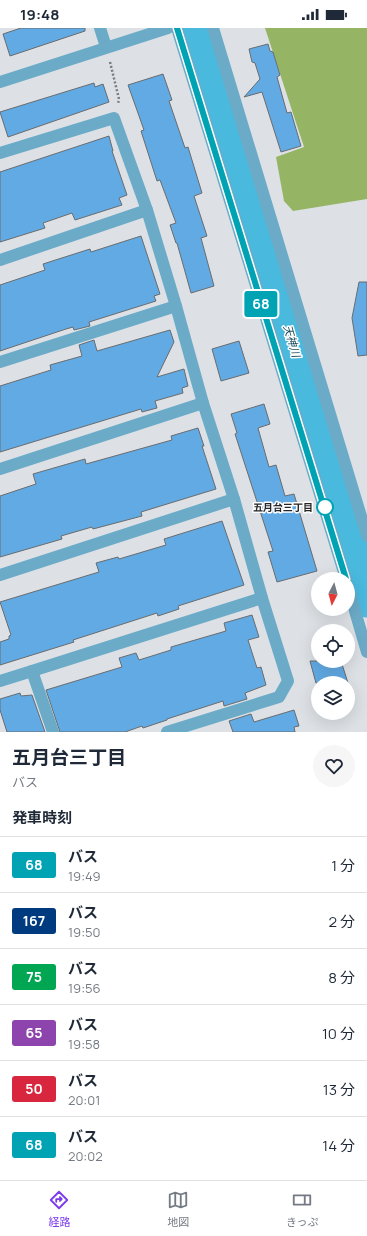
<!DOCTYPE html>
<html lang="ja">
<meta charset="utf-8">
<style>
:root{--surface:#fff;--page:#f6f6f7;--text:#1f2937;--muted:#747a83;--line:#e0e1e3;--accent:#7c3aed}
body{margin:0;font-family:Manrope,"Noto Sans JP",sans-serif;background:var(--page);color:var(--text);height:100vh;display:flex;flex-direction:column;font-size:15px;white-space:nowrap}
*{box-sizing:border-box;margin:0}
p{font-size:13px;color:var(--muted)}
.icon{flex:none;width:22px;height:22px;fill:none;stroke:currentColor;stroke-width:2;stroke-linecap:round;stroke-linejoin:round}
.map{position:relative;height:704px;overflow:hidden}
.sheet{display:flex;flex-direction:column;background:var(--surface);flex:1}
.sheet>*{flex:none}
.badge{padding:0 8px;border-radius:3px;font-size:14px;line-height:26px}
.needle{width:26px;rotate:186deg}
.buttons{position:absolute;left:311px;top:544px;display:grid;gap:8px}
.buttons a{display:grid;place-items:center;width:44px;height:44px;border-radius:50%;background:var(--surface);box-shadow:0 4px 16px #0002;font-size:20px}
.map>.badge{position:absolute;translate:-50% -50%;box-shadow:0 0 0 2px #fff}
h2{padding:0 12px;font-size:15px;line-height:36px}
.round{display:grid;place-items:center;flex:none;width:42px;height:42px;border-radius:21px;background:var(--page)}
.head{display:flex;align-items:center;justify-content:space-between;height:68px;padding:0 12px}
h1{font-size:19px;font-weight:700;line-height:30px}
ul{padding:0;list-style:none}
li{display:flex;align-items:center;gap:12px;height:56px;padding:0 12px;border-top:1px solid var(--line)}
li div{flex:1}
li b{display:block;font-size:15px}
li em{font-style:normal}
li .badge{min-width:44px;font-weight:700;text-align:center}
.status{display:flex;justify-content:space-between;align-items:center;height:28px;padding:0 20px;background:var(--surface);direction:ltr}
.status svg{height:11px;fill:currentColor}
.tab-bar{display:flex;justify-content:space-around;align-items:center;height:56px;border-top:1px solid var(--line);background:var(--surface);font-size:11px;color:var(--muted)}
.tab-bar a{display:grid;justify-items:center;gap:2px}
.tab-bar .selected{color:var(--accent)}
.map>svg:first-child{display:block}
.forest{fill:#95b565}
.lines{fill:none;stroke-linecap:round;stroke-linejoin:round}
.river{stroke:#49b9de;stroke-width:35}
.building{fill:#61aae4;stroke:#696c6f}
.path{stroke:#7a7d7f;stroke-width:2.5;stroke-dasharray:2 2;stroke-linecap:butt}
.minor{stroke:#6cabc8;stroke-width:12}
.tertiary{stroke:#6cabc8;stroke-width:12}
.line-casing{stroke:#fff;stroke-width:9}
.line{stroke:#00a3b4;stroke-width:6}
.stop-dot{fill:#fff;stroke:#00a3b4;stroke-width:2}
.labels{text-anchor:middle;stroke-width:3;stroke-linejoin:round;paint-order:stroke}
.stop-label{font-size:10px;font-weight:bold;fill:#232526;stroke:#fff;text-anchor:end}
.water-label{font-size:11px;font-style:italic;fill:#1c4c5b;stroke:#fff}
</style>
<div class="status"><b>19:48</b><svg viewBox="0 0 49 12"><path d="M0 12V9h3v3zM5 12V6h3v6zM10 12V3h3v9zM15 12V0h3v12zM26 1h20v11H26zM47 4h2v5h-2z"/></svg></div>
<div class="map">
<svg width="367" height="704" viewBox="0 0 367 704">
<rect width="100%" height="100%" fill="#dde1e5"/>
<!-- forest -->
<polygon class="forest" points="265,0 367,0 367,171 293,183 284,173 276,129 304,119"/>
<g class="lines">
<!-- river -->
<path class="river" d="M198,9c59,187 114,375 169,563"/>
</g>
<!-- building -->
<g class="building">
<polygon points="21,0 85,0 85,3 10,28 3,6"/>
<polygon points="268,16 270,23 273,24 280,47 277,49 287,85 291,84 301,118 281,124 262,64 244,69 260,51 255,35 252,34 249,21"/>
<polygon points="163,46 172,72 169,73 185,120 188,119 202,165 194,168 207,208 201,210 214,258 191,265 177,215 176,215 170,197 176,195 160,152 157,153 141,103 144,102 128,57"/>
<polygon points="94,55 95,59 103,56 109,74 8,109 0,84"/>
<polygon points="109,108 113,123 112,123 127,167 119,170 122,177 75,192 72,185 43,195 45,200 0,214 0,144"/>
<polygon points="141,208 160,266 154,268 156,273 89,294 90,298 74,302 73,299 66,301 0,323 0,257 45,242 43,236 90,221 91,224"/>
<polygon points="359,254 367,254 367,327 358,328 352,290"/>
<polygon points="170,302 174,314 157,349 184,341 188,358 182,360 183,365 155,373 157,380 142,384 141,381 0,424 0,358 51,342 50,337 82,328 79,317 94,312 97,323"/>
<polygon points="239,313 249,345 221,353 212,321"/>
<polygon points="264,376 270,396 258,400 269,439 276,437 285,468 294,466 317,543 277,554 268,524 273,523 235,406 237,405 231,386"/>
<polygon points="198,400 204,418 202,418 216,461 141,484 142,488 93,501 92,499 61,508 62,511 0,529 0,468 36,456 33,446 85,431 86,436 172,412 171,408"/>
<polygon points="222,493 244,557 178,578 179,581 158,588 157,585 73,612 74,614 0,637 0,614 9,611 9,608 11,607 0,574 99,544 96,535 118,529 119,531 166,517 164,511"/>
<polygon points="252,587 259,609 248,612 257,640 261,639 266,657 245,665 247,671 224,678 223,673 167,691 167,692 143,700 142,698 125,704 60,704 46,662 122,639 119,630 136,625 139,632 171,622 171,619 226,603 224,595"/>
<polygon points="310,633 341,633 348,655 316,655"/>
<polygon points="20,665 21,668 32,667 45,704 7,704 0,682 0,671"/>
<polygon points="294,682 299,698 294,699 295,704 233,704 229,693 251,686 254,694"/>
</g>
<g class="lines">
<!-- path -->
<polyline class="path" points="110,34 119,71 118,76"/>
<!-- minor -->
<g class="minor">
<polyline points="100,0 106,19"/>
<polyline points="0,54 168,0"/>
<polyline points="0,125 114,90 147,182 176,278 203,375 234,471 262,570 288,653 279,669 167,704"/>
<polyline points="0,232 147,182"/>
<polyline points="0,334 176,278"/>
<polyline points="0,441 203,375"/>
<polyline points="0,547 234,471"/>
<polyline points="32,643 262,570"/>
<polyline points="0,653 32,643 53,704"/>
</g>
<!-- tertiary -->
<g class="tertiary">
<polyline points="177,0 346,551"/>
<polyline points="213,0 367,508"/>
<polyline points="348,559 367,624"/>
</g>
</g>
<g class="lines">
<!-- line casing -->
<g class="line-casing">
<polyline id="line" points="177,0 346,551"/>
</g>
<!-- line -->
<use href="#line" class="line"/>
</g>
<!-- markers -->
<circle class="stop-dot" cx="325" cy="479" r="8"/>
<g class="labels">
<!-- stop labels -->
<g class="stop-label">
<text x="313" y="483">五月台三丁目</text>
</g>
<!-- water labels -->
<g class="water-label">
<text transform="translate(292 313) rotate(74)" y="4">天神川</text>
</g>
</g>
</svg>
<div class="buttons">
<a><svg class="needle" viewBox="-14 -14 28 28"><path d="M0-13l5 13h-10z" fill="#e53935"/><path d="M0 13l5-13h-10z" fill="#747a83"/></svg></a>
<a><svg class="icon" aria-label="locate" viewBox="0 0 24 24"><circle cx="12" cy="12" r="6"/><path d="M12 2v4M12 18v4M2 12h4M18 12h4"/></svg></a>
<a><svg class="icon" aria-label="layers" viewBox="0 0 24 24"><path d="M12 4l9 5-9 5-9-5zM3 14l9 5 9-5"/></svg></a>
</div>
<b class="badge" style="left:261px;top:276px;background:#00a3b4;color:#fff">68</b>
</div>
<section class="sheet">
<div class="head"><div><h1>五月台三丁目</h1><p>バス</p></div><a class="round"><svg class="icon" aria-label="heart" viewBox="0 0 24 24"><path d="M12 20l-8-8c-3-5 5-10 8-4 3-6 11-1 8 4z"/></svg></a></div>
<h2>発車時刻</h2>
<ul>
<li><span class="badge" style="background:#00a3b4;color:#fff">68</span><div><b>バス</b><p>19:49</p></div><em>1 分</em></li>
<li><span class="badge" style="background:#003b80;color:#fff">167</span><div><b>バス</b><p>19:50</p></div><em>2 分</em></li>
<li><span class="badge" style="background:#00a651;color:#fff">75</span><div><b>バス</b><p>19:56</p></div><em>8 分</em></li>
<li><span class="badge" style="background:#8e44ad;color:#fff">65</span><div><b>バス</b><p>19:58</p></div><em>10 分</em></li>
<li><span class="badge" style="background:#d7263d;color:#fff">50</span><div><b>バス</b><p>20:01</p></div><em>13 分</em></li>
<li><span class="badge" style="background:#00a3b4;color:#fff">68</span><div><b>バス</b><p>20:02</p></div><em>14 分</em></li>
</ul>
</section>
<nav class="tab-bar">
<a class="selected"><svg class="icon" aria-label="directions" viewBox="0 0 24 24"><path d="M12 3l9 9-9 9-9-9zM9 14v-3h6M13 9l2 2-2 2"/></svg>経路</a>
<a><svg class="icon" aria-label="map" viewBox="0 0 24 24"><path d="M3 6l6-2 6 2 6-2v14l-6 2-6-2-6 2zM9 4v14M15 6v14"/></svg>地図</a>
<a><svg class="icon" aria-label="tickets" viewBox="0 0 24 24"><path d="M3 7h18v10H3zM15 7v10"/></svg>きっぷ</a>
</nav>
